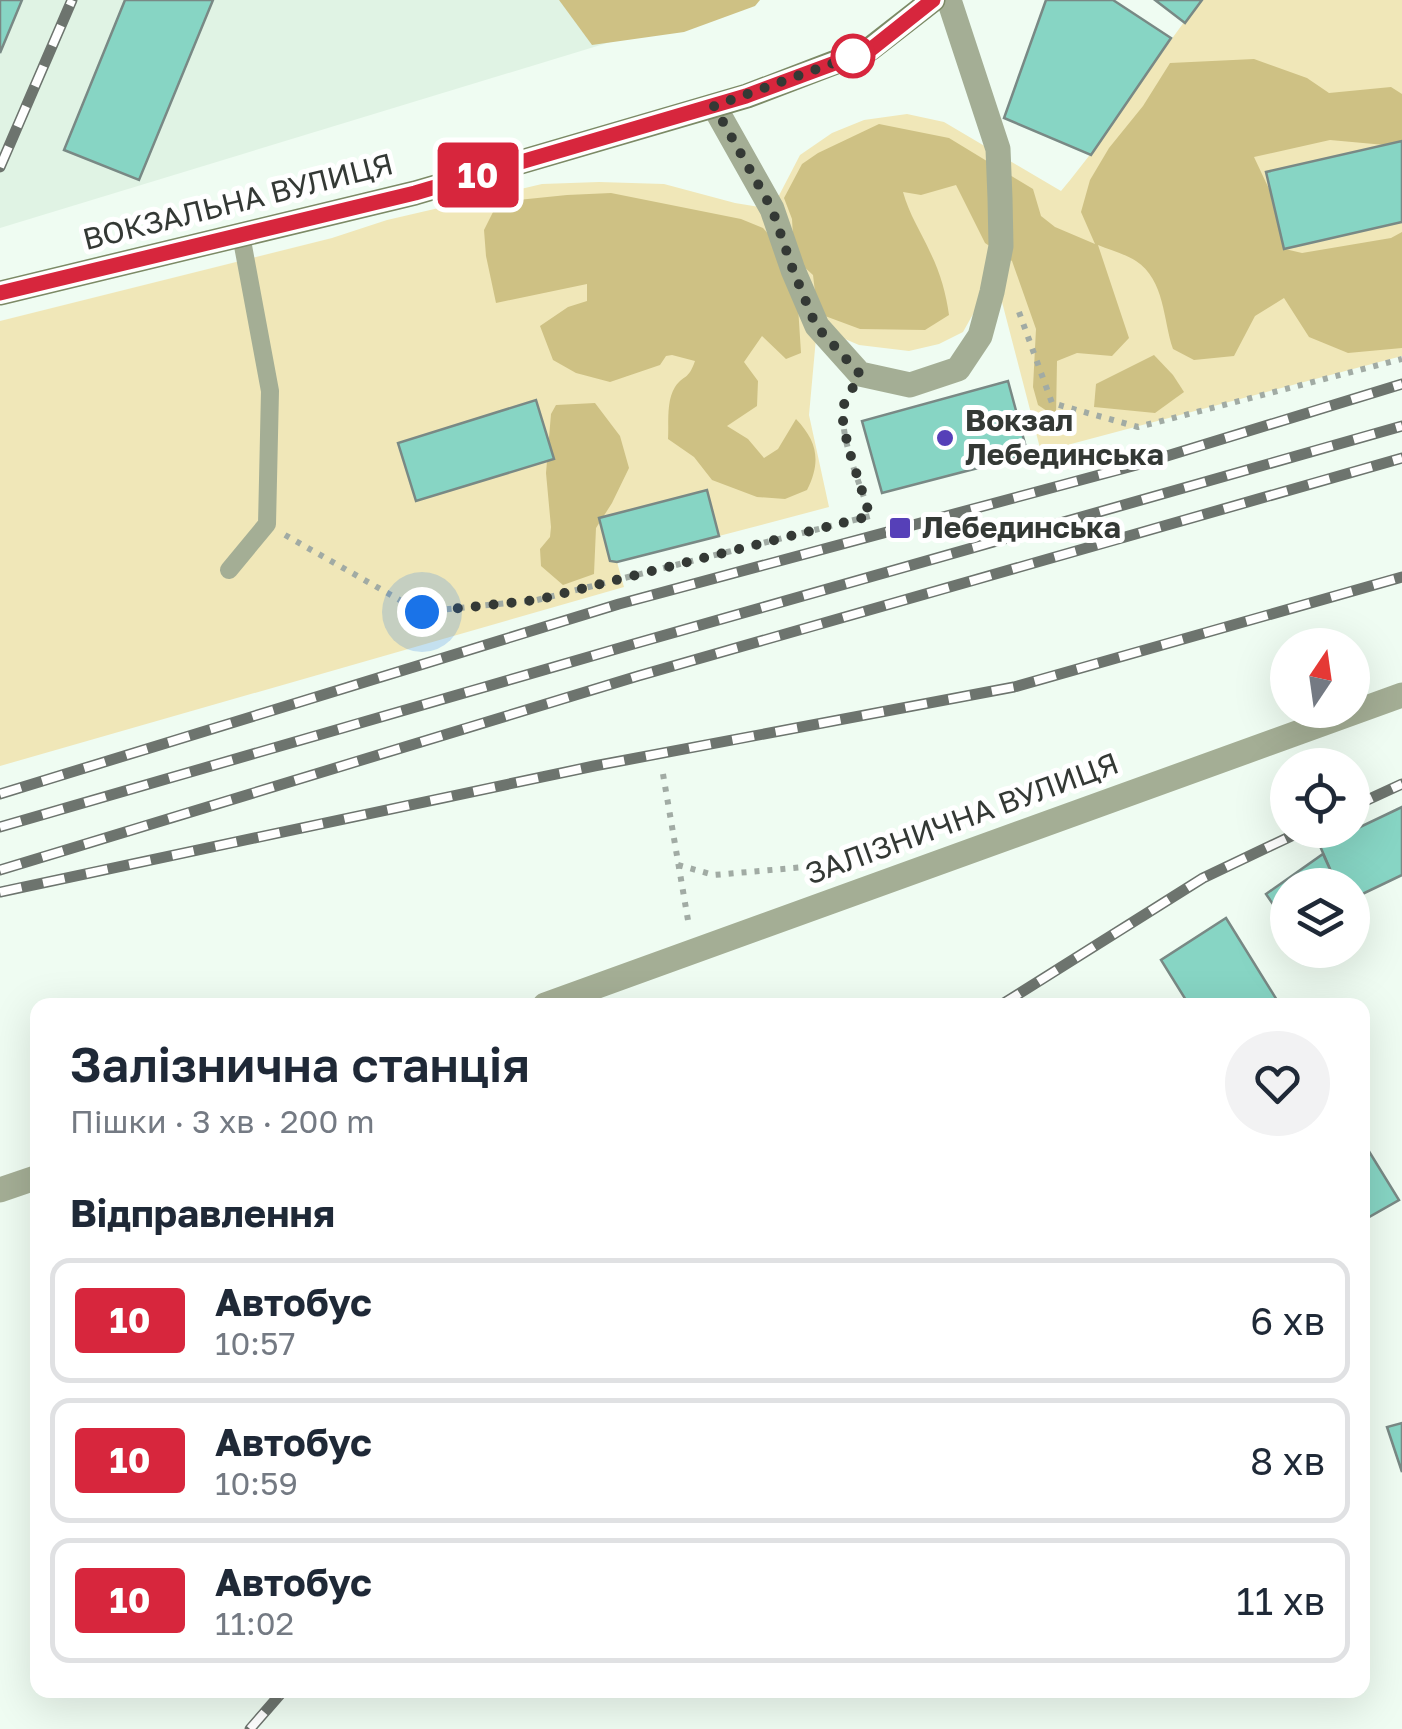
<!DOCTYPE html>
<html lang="uk">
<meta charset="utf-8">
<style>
:root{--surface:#fff;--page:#f2f2f3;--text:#1f2937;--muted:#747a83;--line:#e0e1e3}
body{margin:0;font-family:"Golos Text",sans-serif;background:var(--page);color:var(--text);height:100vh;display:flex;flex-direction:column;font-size:38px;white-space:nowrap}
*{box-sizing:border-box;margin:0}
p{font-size:32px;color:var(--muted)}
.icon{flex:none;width:55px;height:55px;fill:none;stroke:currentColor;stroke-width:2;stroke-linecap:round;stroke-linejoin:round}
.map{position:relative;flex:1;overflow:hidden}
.panel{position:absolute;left:30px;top:998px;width:1340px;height:700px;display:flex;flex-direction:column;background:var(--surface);border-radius:20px;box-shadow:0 10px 40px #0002}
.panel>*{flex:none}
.badge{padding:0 20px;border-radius:8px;font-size:35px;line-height:65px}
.needle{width:65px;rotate:13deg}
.buttons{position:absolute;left:1270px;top:628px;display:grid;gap:20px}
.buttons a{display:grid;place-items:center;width:100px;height:100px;border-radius:50%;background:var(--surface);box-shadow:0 10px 40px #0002;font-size:50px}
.you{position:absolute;width:50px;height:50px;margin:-25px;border:8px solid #fff;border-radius:50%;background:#1a73e8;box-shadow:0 0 0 15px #1a73e833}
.map>.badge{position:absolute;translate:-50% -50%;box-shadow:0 0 0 5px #fff}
h2{padding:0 40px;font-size:38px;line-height:90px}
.round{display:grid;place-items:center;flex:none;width:105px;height:105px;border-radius:52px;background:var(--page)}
.overview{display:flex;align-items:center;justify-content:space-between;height:170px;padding:0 40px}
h1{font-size:48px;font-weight:600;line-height:75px}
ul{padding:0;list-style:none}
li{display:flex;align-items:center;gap:30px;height:125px;margin:0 20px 15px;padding:0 20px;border:5px solid var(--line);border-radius:20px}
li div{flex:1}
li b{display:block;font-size:38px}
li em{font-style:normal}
li .badge{min-width:110px;font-weight:700;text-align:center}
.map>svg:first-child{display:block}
.built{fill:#e0f3e4}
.green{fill:#f0e7b8}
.forest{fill:#cec184}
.building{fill:#87d5c4;stroke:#798985;stroke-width:2.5}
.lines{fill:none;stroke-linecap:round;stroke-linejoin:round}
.path{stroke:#a1aba4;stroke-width:6;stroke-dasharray:5 8;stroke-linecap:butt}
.service{stroke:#a4ae95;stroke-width:18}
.minor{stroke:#a4ae95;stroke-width:25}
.secondary{stroke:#7c8a66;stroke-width:25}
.rail-casing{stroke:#6d746e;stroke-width:11}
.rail{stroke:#fff;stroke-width:8;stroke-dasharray:22;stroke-linecap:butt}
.line-casing{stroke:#fff;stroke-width:22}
.line{stroke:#d7263d;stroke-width:15}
.walk{stroke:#343935;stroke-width:10;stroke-dasharray:0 18}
.stop-dot{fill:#fff;stroke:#d7263d;stroke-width:5}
.poi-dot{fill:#5640b8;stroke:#fff;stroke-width:4}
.labels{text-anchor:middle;stroke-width:10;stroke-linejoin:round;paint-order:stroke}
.street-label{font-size:30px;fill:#343935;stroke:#fff}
.poi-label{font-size:30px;font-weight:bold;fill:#343935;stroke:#fff;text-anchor:start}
</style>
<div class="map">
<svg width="1402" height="1729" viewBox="0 0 1402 1729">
<rect width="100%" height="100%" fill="#effcf2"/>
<!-- built -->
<polygon class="built" points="0,0 748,0 0,228"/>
<!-- green -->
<path class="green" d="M1201,0h201v356l-361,96 -46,-177 -32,57 -24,12 -30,7 -50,-6 -42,-18 -8,88 20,92 -110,29 -13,-46 -106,28 10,42 7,2 7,25 -624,179v-445l332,-83 55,-18 155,-36 57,-2 65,2 71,19 37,6 28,-54 32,-22 32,-13 43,-6 37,8 117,69c51,-60 91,-129 140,-191z"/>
<!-- forest -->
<g class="forest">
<polygon points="559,0 760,0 755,6 684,32 592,45"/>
<path d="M1254,59l53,19 22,15 62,-6 11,7v47l-17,4 -55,-5 -76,17 16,34 15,58 17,4 89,-15 11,-6v116l-54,5 -39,-16 -25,-39 -29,18 -21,40 -40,4 -21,-11c-10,-29 -8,-69 -37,-88 -11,-7 -26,-11 -38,-16l31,93 -17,18 -35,-3 -20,8 -1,56 -18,-12 -5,-18 3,-58 -24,-68 -27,-18 -29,-58 -35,10 -18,-3c6,22 18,40 27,60 10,20 16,41 19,63l-24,15 -65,-1 -35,-13 -10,-24 -2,-17 -11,-10 -9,-29 -1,-17 -8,-21 18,-34 16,-11 61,-29 70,14 84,51 8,27 14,11 40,17 -14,-32 9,-32 19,-32 34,-42 27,-43z"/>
<path d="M611,193l130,26 22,9 14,16 21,62 3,47 -15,6 -24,-23 -18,26 14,19 -1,25 -30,20 21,13 16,19 14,-9 18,-30c22,23 25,43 11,71l-22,9 -28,-2 -45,-17 -18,-23 -26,-18c1,-15 -2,-38 7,-52 9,-13 13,-6 20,-26l-23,-6 -6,1 -6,9 -50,17 -34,-9 -23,-13 -13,-34 28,-19 19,-6v-17l-91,19 -10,-47 -2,-26 14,-28 69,-7z"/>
<polygon points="1154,355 1173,375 1184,392 1155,413 1094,407 1096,384"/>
<polygon points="595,403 620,436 629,468 612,503 596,528 594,574 563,585 541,566 540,549 550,537 551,527 546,473 551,414 556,405"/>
</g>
<!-- building -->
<g class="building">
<polygon points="0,0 22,0 0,53"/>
<polygon points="125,0 213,0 139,180 64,150"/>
<polygon points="1046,0 1113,0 1171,38 1091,155 1004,118"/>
<polygon points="1155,0 1202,0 1185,23"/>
<polygon points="1402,141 1402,222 1284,249 1266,172"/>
<polygon points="1008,381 1028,455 882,493 862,421"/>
<polygon points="536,400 554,459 416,501 398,443"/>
<polygon points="707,490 719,536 617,562 610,561 599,518"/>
<polygon points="1402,807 1402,875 1352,899 1352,885 1337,885 1320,846"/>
<polygon points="1323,854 1333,876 1320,885 1288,885 1288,907 1279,913 1266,894"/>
<polygon points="1226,918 1280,1005 1189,1005 1161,960"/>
<polygon points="1362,1140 1399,1200 1362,1221"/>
<polygon points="1402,1423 1402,1472 1387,1427"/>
</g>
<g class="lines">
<!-- path -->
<g class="path">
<polyline points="1019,312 1052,403 1138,427 1402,359"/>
<path d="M285,535l136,77 116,-12 333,-84c-8,-29 -37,-90 -23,-116"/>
<polyline points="663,774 689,926"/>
<polyline points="678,865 714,875 805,867 835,867"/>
</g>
<!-- service -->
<polyline class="service" points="229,570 267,524 270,391 241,235"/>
<!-- minor -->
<g class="minor">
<polyline points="714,106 772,209 793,270 817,326 860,374 910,385 958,369 980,336 992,292 1001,246 1000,198 998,149 949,0"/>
<polyline points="545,1005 1402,695"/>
<polyline points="0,1190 38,1177"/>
</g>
<!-- secondary -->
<polyline class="secondary" points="0,293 415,193 747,96 870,49 933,0"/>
<!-- rail casing -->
<g class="rail-casing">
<g id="rail">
<polyline points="0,167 72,0"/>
<polyline points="0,794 619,604 1144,463 1402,384"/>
<polyline points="1352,807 1402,784"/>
<polyline points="0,827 630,645 1402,426"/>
<polyline points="0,870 638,676 1402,458"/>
<polyline points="0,892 594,766 1014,687 1402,577"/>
<polyline points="1001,1005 1203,878 1304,830"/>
<polyline points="250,1729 284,1690"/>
</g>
</g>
<!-- rail -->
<use href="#rail" class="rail"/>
</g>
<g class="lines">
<!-- line casing -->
<g class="line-casing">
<polyline id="line" points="0,293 415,193 746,96 870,50 933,0"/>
</g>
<!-- line -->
<use href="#line" class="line"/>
<!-- walk -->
<polyline class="walk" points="422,612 537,600 870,516 848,447 841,410 860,374 816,326 793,270 772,209 714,106 853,56"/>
</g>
<!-- markers -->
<circle class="stop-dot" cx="853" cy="56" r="20"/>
<g class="poi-dot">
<circle cx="945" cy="438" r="10"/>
<rect x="888" y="516" width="24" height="24" rx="5"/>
</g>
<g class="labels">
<!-- street labels -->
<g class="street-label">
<text transform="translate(238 202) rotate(-14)" y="10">ВОКЗАЛЬНА ВУЛИЦЯ</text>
<text transform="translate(962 819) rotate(-20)" y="10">ЗАЛІЗНИЧНА ВУЛИЦЯ</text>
</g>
<!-- poi labels -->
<g class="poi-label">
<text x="965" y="431">Вокзал<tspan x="965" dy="34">Лебединська</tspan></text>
<text x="922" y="538">Лебединська</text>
</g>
</g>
</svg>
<div class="buttons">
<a><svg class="needle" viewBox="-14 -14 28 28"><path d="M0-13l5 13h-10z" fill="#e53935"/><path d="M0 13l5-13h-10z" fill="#747a83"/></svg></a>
<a><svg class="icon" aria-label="locate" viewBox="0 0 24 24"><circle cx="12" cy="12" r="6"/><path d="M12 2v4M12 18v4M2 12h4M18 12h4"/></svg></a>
<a><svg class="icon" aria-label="layers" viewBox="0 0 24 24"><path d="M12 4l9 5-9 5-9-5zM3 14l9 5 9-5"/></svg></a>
</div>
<div class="you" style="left:422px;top:612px"></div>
<b class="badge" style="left:478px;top:175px;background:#d7263d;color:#fff">10</b>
<section class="panel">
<div class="overview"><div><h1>Залізнична станція</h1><p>Пішки · 3 хв · 200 m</p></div><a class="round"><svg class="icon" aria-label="heart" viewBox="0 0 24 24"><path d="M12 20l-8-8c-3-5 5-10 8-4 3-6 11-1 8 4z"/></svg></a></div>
<h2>Відправлення</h2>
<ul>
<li><span class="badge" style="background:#d7263d;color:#fff">10</span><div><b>Автобус</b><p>10:57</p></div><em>6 хв</em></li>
<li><span class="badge" style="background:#d7263d;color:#fff">10</span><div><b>Автобус</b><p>10:59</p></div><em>8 хв</em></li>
<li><span class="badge" style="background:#d7263d;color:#fff">10</span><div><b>Автобус</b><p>11:02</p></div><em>11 хв</em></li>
</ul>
</section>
</div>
